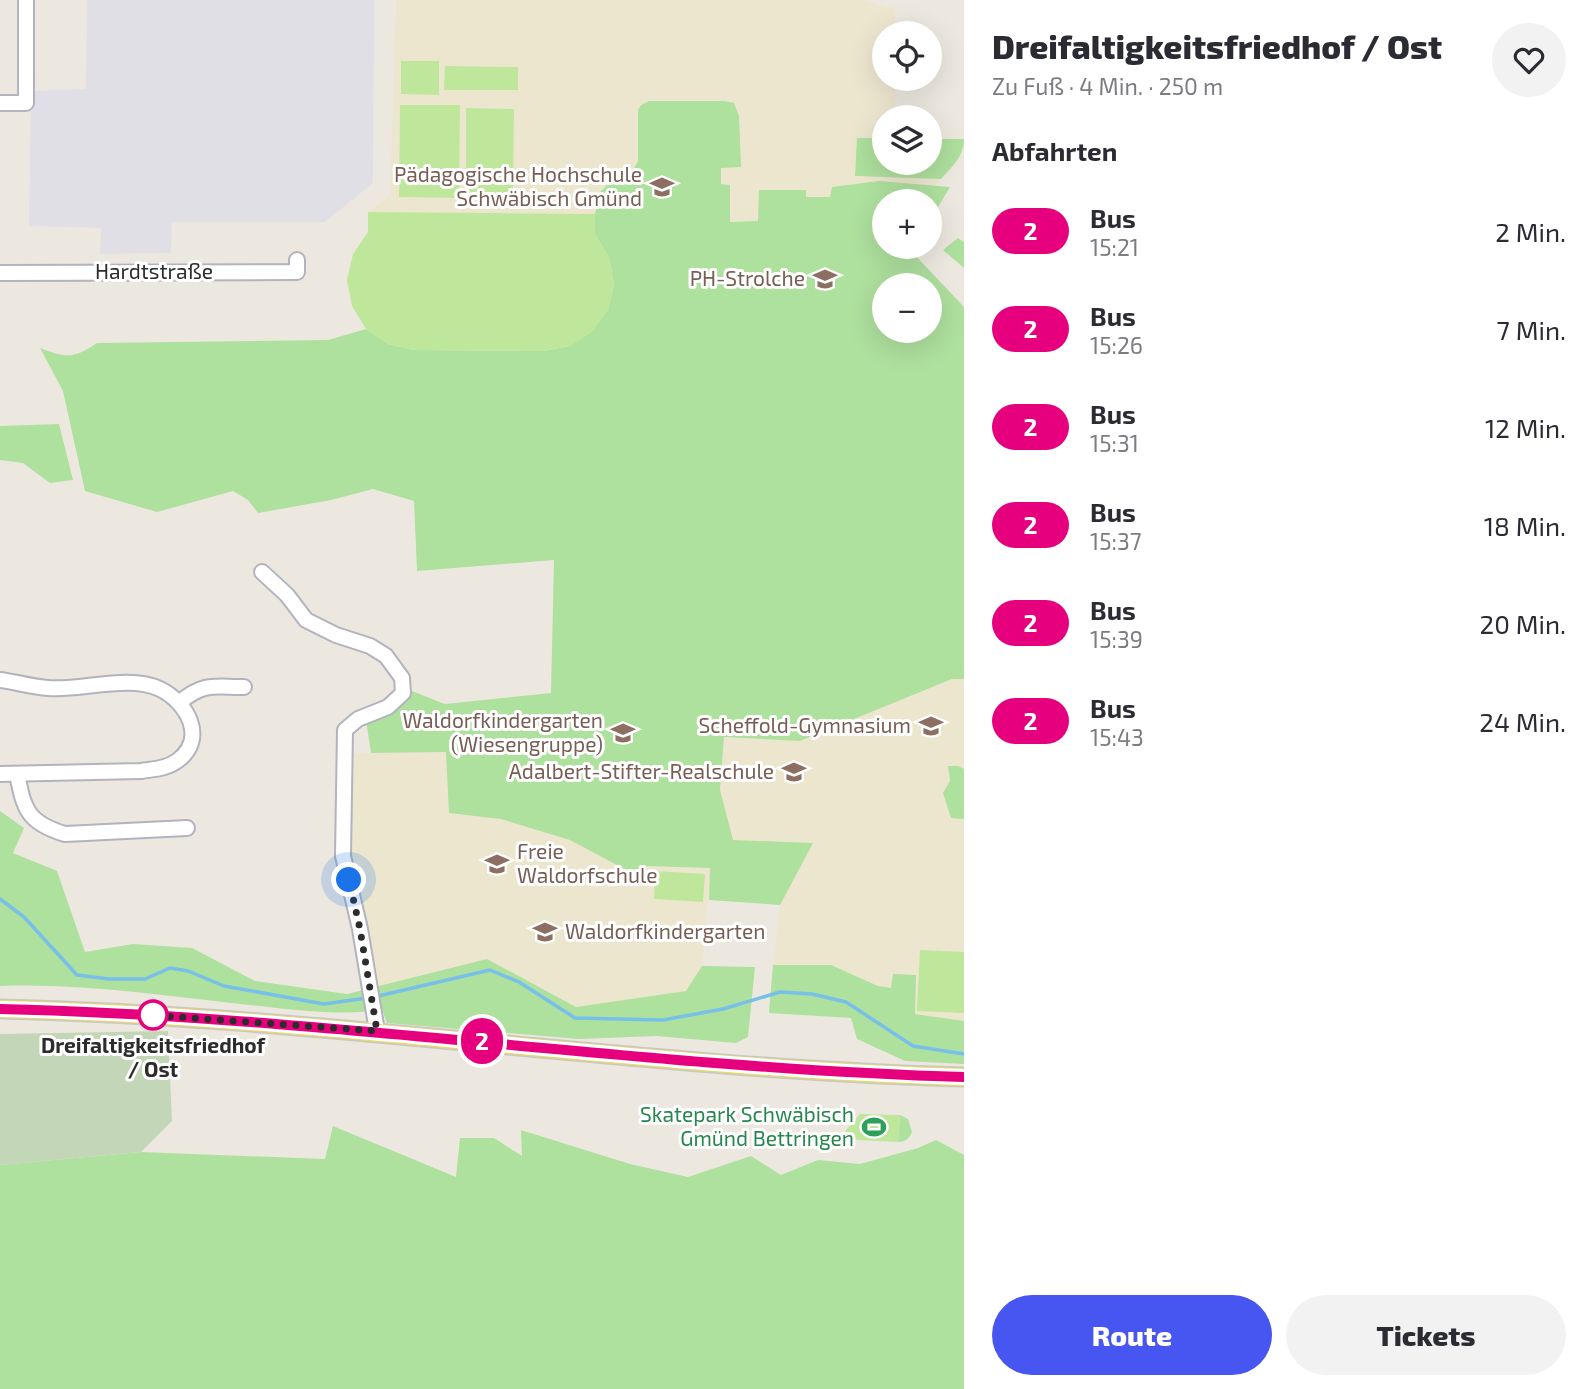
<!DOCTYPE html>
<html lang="de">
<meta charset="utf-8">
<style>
:root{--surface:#fff;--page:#f2f2f3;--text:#2b2b33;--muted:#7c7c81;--accent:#4856f1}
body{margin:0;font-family:"Exo 2",sans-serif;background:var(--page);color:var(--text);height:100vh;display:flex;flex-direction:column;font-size:26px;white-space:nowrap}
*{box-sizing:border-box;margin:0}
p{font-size:23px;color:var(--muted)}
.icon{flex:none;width:38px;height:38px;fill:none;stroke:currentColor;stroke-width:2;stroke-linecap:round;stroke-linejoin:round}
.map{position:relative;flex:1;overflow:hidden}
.panel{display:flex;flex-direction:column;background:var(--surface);width:630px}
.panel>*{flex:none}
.badge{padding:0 14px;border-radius:23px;font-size:24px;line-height:46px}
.buttons{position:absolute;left:872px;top:21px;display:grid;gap:14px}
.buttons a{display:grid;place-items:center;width:70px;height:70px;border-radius:50%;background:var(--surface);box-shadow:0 7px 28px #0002;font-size:35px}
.you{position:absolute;width:35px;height:35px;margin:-18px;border:5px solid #fff;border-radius:50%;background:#1a73e8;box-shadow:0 0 0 10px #1a73e833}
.map>.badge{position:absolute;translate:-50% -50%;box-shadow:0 0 0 4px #fff}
h2{padding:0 28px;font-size:26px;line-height:63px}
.round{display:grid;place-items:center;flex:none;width:74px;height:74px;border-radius:37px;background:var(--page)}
.head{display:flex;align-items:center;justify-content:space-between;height:119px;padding:0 28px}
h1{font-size:33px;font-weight:800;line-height:52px}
.action{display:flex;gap:14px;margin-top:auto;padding:14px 28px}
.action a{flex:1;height:80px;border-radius:42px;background:var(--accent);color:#fff;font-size:28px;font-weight:800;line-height:80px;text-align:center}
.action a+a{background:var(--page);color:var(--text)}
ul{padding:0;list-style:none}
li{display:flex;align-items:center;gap:21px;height:98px;padding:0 28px}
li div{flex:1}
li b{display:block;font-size:26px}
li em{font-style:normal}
li .badge{min-width:77px;font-weight:700;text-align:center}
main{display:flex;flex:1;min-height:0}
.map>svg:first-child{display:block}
.industrial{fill:#e1dfe6}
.education{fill:#ede6cf}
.green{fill:#aee09e;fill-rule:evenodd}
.cemetery{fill:#c3d6b7}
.pitch{fill:#bfe79b}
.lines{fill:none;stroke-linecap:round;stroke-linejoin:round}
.stream{stroke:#78bfe9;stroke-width:3.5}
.minor-casing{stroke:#b2b3be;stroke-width:18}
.major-casing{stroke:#c8c8c8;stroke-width:21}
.minor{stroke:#fff;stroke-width:14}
.major{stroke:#ead967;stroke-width:18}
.line-casing{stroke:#fff;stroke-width:16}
.line{stroke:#e6007e;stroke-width:10}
.walk{stroke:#2c2c2c;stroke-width:7;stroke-dasharray:0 12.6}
.stop-dot{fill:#fff;stroke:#e6007e;stroke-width:3.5}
.labels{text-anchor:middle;stroke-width:6;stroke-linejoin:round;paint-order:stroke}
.education-label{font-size:21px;fill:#785e54;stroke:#fff;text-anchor:end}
.street-label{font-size:21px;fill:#2c2c2c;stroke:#fff}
.stop-label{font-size:21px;font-weight:bold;fill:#2c2c2c;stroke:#fff}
.leisure-label{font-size:21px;fill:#27864d;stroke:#fff;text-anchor:end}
</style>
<main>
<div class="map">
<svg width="964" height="1389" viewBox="0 0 964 1389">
<rect width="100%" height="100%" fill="#ede8df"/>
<!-- industrial -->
<polygon class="industrial" points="87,0 374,0 373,183 325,222 172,222 171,253 100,254 101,228 29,226 31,91 86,89"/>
<!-- education -->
<g class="education">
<polygon points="396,0 863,0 895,9 895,33 884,33 884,79 895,79 895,117 884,117 884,163 929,163 929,139 964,139 958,160 921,201 884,201 884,331 899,346 366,329 352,306 347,280 353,254 368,232 368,212 390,195"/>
<polygon points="952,679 964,679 964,1021 915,1014 916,975 891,988 878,986 831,965 773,965 780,905 812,844 733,840 720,790 724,737 800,741"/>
<polygon points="446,752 450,813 501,819 570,840 644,880 647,866 711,868 702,966 687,991 576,1007 487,959 376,987 347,852 350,753"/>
</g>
<!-- green -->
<g class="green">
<path d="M649,101h75l10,2 5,13 2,51 -20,1v16l9,1v37l28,-1 1,-31h47v7h24l2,-10 47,-6 71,6 -21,35v-21h-45v46h32l-3,6 51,54v372h-12l-152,62 -76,-4 -4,53 13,50 80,3 -33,62 -71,-5 1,-32 -63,-2 -2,14 -75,-40 -69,-21 -52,-6 -3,-61 -75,1 -5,-33 24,-9 22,-20 33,13 106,-11 3,-133 -137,11 -3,-70 -41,-12 -42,11 -73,13 -10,-13 -15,-9 -76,21 -72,-21 -22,-100 -23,-43c26,10 33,11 57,-5l231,-3 38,-11 22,15 26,6 129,1 27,-5 38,-36 6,-26 -5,-27 -14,-22v-21l5,-22 14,-14 19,-8 5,-9v-51l3,-5zM884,285h45v46h-45z"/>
<path d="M857,138h27v25h45v-24h35c0,17 -12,28 -23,40l-86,-3z"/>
<polygon points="958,238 964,242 964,268 943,250"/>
<polygon points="59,424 73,480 50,483 23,463 0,460 0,426"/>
<polygon points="948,766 958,766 964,769 964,819 951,818 943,793 950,781"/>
<path d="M0,811l24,17 -11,25 44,18 28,81 48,-8 59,4 63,33 92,13 140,-35 89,48 110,-16 16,-25 53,1 -7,70 -12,6 -79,-7 -78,3 -192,-16 -5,-14c-37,8 -95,0 -133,-4 -83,-9 -166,-22 -249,-19z"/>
<polygon points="773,965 831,965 878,986 891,988 893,974 916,975 915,1014 964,1021 964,1064 905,1061 857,1039 851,1018 769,1013"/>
<path d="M900,1115l8,4 4,13c-2,6 -7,10 -14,10z"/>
<polygon points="333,1126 456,1177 460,1138 494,1138 522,1156 521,1130 630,1164 688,1177 751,1156 781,1175 818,1160 860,1164 918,1148 936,1140 964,1155 964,1389 0,1389 0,1165 141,1152 325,1159"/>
</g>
<!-- cemetery -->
<polygon class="cemetery" points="168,1031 172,1121 141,1152 0,1165 0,1034"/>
<!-- pitch -->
<g class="pitch">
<polygon points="401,61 439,61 439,95 401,94"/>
<polygon points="445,66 518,67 518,90 444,90"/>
<polygon points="400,105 460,105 459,198 399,197"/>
<polygon points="466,108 514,109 513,195 466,194"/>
<polygon points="368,212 595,214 595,235 609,257 614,284 608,310 592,332 570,346 543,351 414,350 388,344 366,329 352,306 347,280 353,254 368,232"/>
<polygon points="655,871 705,874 703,902 654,899"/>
<polygon points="920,950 964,952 964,1013 917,1011"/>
<polygon points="860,1114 900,1115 898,1142 838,1139"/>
</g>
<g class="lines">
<!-- stream -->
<g class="stream">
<polyline points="0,899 24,917 77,975 109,979 145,979 170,968 188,971 224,986 324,1004 367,998"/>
<polyline points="374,997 490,970 519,982 575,1018 663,1020 723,1009 780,992 812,994 846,1002 913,1046 964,1054"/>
</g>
<!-- minor casing -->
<g class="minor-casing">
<g id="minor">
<polyline points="0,103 26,103 26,0"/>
<polyline points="0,273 297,272 297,260"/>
<polyline points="262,572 287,595 306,620 336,635 370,646 386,656 402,678 403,693 388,707 358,719 345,730 343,856 360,929 377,1031"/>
<path d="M0,680c16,2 32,7 48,8 33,3 81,-14 112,1 27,13 48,50 17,72 -11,8 -24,8 -36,10l-141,3"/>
<path d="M180,702c24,-20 34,-15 64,-15"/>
<path d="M17,774c7,36 11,49 48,60l122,-6"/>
</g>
</g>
<!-- major casing -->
<g class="major-casing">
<path id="major" d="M0,1009c322,7 642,60 964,68"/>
</g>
<!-- minor -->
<use href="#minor" class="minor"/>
<!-- major -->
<use href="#major" class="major"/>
</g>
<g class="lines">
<!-- line casing -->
<g class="line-casing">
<path id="line" d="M0,1009c322,7 642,59 964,68"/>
</g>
<!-- line -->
<use href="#line" class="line"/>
<!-- walk -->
<polyline class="walk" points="153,1015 149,1015 377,1031 360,929 349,880"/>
</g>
<!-- icons -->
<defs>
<g id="university-bare" transform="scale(1.89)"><path d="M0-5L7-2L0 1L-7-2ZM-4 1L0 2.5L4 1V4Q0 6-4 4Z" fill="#8d6e63" stroke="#fff" stroke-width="2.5" paint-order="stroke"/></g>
<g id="school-bare" transform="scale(1.89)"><path d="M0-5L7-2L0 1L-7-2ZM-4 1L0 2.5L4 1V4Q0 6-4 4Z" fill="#8d6e63" stroke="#fff" stroke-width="2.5" paint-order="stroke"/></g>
<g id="stadium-bare" transform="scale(1.89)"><path d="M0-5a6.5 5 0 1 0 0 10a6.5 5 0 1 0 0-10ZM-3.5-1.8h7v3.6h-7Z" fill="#2e9e5b" stroke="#fff" stroke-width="2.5" paint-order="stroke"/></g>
</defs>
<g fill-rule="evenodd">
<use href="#university-bare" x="662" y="187"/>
<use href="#school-bare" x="825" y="279"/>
<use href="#school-bare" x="931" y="726"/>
<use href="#school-bare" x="623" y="733"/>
<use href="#school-bare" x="794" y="772"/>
<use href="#school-bare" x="497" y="864"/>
<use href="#school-bare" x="545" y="932"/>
<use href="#stadium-bare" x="874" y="1127"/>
</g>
<!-- markers -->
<circle class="stop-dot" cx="153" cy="1015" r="14"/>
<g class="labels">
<!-- education labels -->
<g class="education-label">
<text x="642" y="182">Pädagogische Hochschule<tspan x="642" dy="24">Schwäbisch Gmünd</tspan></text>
<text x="805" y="286">PH-Strolche</text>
<text x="603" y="728">Waldorfkindergarten<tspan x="603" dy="24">(Wiesengruppe)</tspan></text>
<text x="911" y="733">Scheffold-Gymnasium</text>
<text x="774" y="779">Adalbert-Stifter-Realschule</text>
<text x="517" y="859" text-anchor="start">Freie<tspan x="517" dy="24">Waldorfschule</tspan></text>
<text x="565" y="939" text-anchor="start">Waldorfkindergarten</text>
</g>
<!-- street labels -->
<g class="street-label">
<text x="154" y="279">Hardtstraße</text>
</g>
<!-- stop labels -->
<g class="stop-label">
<text x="153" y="1053">Dreifaltigkeitsfriedhof<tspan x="153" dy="24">/ Ost</tspan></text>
</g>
<!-- leisure labels -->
<g class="leisure-label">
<text x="854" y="1122">Skatepark Schwäbisch<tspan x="854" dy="24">Gmünd Bettringen</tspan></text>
</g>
</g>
</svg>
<div class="buttons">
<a><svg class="icon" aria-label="locate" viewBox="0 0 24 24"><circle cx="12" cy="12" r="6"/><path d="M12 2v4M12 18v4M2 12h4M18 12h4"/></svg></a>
<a><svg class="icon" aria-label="layers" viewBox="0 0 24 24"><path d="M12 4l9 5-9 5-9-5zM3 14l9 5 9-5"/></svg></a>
<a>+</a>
<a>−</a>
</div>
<div class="you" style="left:349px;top:880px"></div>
<b class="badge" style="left:482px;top:1041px;background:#e6007e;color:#fff">2</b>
</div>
<section class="panel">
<div class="head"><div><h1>Dreifaltigkeitsfriedhof / Ost</h1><p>Zu Fuß · 4 Min. · 250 m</p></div><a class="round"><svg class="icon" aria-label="heart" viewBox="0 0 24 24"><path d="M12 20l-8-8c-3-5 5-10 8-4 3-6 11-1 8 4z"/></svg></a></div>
<h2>Abfahrten</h2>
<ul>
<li><span class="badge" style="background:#e6007e;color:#fff">2</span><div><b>Bus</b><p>15:21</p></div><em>2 Min.</em></li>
<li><span class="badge" style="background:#e6007e;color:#fff">2</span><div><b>Bus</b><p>15:26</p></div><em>7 Min.</em></li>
<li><span class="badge" style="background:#e6007e;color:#fff">2</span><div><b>Bus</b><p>15:31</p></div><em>12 Min.</em></li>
<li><span class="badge" style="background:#e6007e;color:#fff">2</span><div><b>Bus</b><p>15:37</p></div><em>18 Min.</em></li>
<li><span class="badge" style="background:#e6007e;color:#fff">2</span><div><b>Bus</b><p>15:39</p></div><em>20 Min.</em></li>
<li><span class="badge" style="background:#e6007e;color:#fff">2</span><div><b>Bus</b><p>15:43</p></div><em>24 Min.</em></li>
</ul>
<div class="action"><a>Route</a><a>Tickets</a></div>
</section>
</main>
